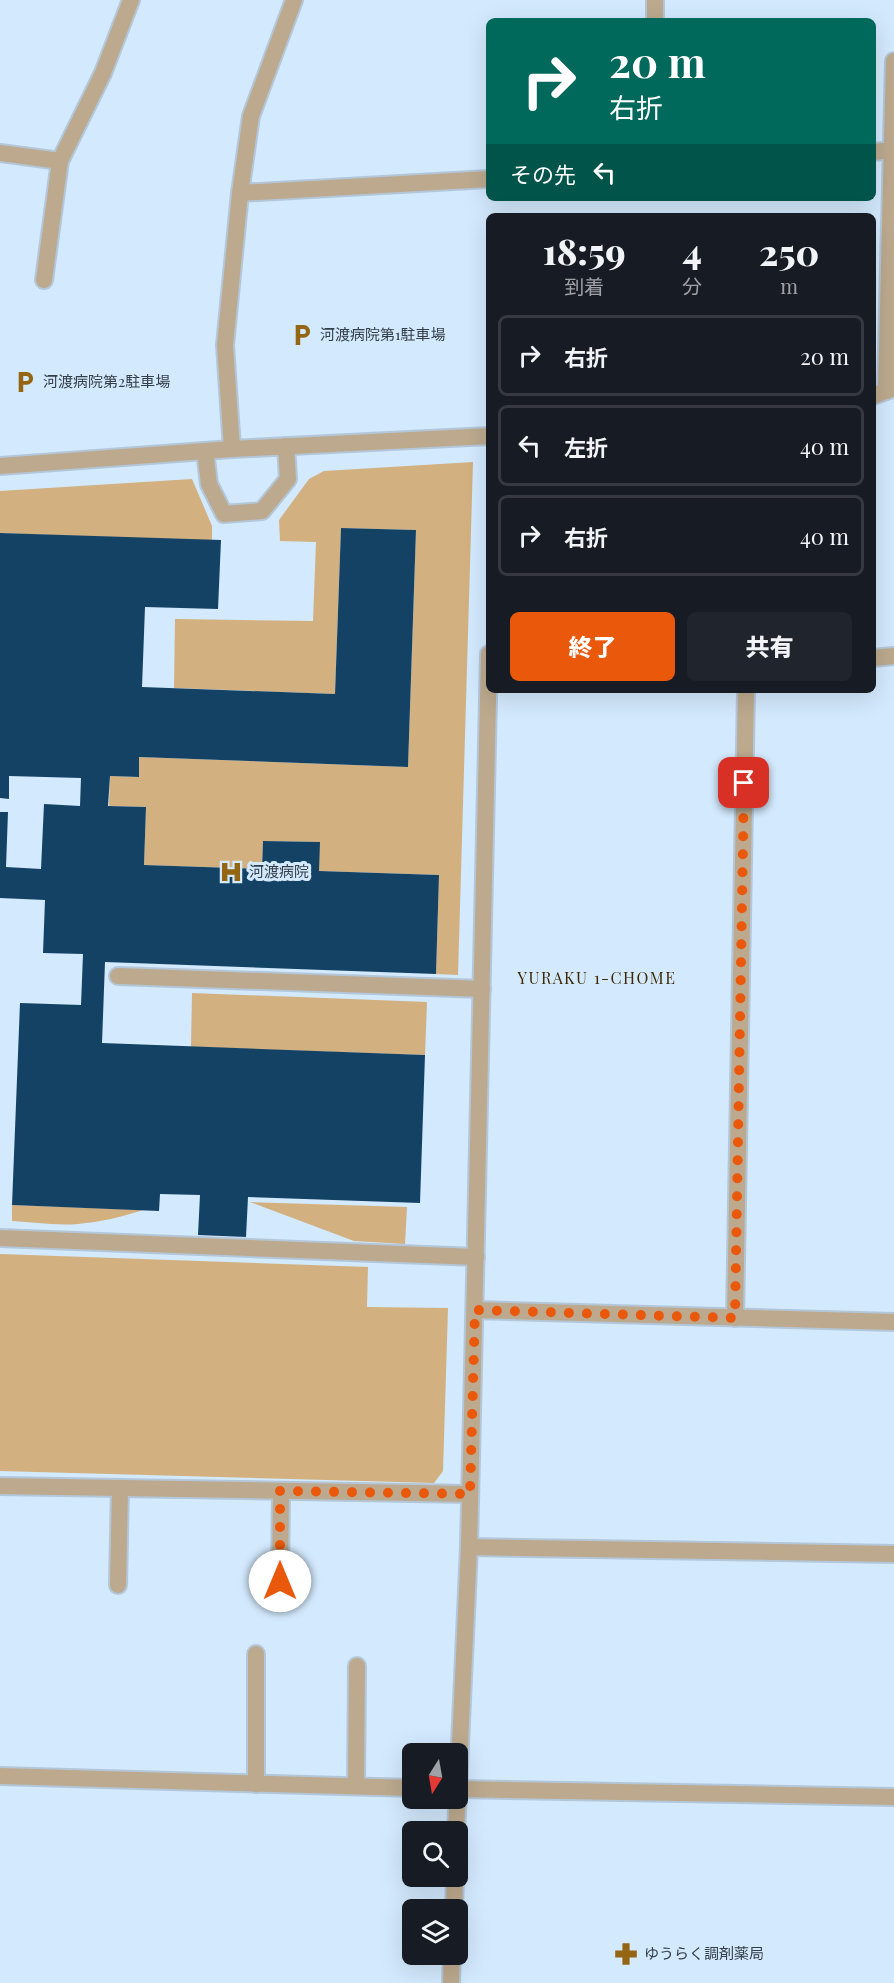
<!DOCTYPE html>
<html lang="ja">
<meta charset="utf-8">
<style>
body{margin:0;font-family:"Playfair Display","Noto Sans JP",serif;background:#20242c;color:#f1f3f6;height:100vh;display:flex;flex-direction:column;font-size:22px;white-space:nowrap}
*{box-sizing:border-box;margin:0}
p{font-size:20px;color:#9ea1a6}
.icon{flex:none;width:33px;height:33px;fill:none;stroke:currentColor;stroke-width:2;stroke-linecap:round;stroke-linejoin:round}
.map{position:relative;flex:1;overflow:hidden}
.sheet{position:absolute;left:486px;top:213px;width:390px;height:480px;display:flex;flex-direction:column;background:#171b24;border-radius:9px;box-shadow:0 6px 24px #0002}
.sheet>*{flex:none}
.hud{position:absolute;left:486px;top:18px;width:390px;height:183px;border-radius:9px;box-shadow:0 6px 24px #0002;background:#00695c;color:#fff;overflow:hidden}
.needle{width:39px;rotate:191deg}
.buttons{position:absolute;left:402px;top:1743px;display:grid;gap:12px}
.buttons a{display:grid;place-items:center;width:66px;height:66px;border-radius:9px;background:#171b24;box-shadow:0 6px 24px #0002;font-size:30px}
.pin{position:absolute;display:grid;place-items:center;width:51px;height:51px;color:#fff;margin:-26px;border-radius:12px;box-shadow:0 3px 9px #0006}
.me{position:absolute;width:66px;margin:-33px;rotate:0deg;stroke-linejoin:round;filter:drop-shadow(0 0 4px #0008)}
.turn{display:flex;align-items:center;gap:21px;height:126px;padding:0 24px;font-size:27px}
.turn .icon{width:78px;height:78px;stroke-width:2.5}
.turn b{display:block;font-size:42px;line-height:51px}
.then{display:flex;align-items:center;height:57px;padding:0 24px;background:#0003;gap:12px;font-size:22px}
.eta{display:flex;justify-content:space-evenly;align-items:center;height:102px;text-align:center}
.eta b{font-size:36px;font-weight:800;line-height:42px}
.cta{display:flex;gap:12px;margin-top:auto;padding:12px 24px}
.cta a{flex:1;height:69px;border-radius:9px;background:#ea580c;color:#fff;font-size:24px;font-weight:800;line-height:69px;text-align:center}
.cta a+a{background:#20242c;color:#f1f3f6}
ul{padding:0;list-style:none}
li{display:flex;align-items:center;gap:18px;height:81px;margin:0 12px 9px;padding:0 12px;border:3px solid #363941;border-radius:9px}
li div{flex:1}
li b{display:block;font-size:22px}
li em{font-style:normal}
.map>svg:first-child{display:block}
.green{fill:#d2b07f}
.building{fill:#144265}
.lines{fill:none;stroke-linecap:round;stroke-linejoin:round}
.service-casing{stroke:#b3c7d9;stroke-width:20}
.minor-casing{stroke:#b3c7d9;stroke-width:20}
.tertiary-casing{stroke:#b3c7d9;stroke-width:20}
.service{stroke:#bca98e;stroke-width:16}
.minor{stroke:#bca98e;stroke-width:16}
.tertiary{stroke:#bca98e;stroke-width:16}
.route{stroke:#ea580c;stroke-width:10;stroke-dasharray:0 18}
.labels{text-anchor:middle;stroke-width:6;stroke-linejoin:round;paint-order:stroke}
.poi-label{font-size:15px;fill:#333e48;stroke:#d3e9fd;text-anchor:start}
.neighbourhood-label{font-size:16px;letter-spacing:1.5px;fill:#3c2701;stroke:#d3e9fd}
</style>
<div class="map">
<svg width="894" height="1983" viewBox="0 0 894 1983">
<rect width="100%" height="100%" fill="#d3e9fd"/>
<g class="green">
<path d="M473 462 458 975 436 974 439 875 319 871V842L263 841 262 869 144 865 146 807 109 806 110 776 138 777 139 757 408 767 416 530 341 528 335 694 174 688 175 619 313 621 316 542 280 541 279 520 309 479 324 471Z"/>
<path d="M192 479 212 526V541L0 533V491Z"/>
<path d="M192 993 427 1002 425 1055 191 1047Z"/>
<path d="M250 1202 407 1207 405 1244 354 1241Z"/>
<path d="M12 1205 143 1210C122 1217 100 1222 78 1224 56 1226 33 1222 12 1221Z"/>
<path d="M0 1254 368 1267 367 1307 448 1308 443 1471 434 1483 0 1471Z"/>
</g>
<path class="building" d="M341 528 416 530 408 767 139 757V777L110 776 108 806 146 807 144 865 262 869 263 841 320 842 319 871 439 875 436 974 105 962 102 1043 425 1055 420 1203 248 1197 246 1237 198 1235 200 1195 160 1194 159 1211 12 1205 20 1003 81 1005 83 954 43 953 45 900 0 898V812H8L6 867 41 869 44 804 80 806 81 778 9 776V799L0 798V533L221 540 218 609 145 607 142 687 335 694Z"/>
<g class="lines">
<g class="service-casing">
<g id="service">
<path d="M205 451 209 484 224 514 262 511 288 479 286 446"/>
<path d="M118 976 482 989"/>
<path d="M0 1238 476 1257"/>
</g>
</g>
<g class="minor-casing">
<g id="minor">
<path d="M655 21V0"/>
<path d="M873 152 894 150"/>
<path d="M0 153 60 161 103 73 131 0"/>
<path d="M240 193 489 179"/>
<path d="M44 280 60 161"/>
<path d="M886 391 894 61"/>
<path d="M232 449 225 345 240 193 251 116 294 0"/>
<path d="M873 658 894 656"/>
<path d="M475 1310 894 1322"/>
<path d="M735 1318 746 690"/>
<path d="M0 1486 470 1494"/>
<path d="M469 1547 894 1554"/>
<path d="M280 1581 281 1491"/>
<path d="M118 1585 120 1488"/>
<path d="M0 1776 412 1788"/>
<path d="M256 1784V1654"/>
<path d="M356 1786 357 1666"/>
<path d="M458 1789 894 1797"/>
<path d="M456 1832 469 1547 489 654"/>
<path d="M454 1910 455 1876"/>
<path d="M451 1983 452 1954"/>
</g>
</g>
<g class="tertiary-casing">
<g id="tertiary">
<path d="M873 396 894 388"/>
<path d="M0 466 232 449 489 436"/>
</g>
</g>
<use href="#service" class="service"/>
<use href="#minor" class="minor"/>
<use href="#tertiary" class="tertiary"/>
</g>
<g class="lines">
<path class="route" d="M280 1581V1491L470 1494 475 1310 735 1318 744 783"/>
</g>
<defs>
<g id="parking-bare" transform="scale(1.8)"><path d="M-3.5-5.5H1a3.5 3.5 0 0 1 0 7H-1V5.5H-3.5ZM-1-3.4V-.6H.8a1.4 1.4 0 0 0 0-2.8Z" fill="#946613" stroke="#d3e9fd" stroke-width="2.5" paint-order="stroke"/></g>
<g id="hospital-bare" transform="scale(1.8)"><path d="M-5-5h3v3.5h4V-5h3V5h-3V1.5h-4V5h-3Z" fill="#946613" stroke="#d3e9fd" stroke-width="2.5" paint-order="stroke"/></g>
<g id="pharmacy-bare" transform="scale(1.8)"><path d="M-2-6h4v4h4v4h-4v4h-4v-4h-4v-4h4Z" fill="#946613" stroke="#d3e9fd" stroke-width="2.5" paint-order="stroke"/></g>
</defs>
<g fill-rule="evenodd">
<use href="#parking-bare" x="302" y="335"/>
<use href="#parking-bare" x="25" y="382"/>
<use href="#hospital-bare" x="231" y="872"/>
<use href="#pharmacy-bare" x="626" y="1954"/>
</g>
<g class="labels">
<g class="poi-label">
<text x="320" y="340">河渡病院第1駐車場</text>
<text x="43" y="387">河渡病院第2駐車場</text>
<text x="249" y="877">河渡病院</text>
<text x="644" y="1959">ゆうらく調剤薬局</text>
</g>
<g class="neighbourhood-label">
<text x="597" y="984">YURAKU 1-CHOME</text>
</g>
</g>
</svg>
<div class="buttons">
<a><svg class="needle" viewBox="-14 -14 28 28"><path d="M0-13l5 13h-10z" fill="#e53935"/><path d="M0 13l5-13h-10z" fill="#9ea1a6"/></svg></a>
<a><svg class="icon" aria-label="search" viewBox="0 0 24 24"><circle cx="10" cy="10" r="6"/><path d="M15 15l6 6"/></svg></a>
<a><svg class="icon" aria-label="layers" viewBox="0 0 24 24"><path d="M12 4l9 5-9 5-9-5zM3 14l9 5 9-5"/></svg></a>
</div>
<div class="pin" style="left:744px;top:783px;background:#d93025"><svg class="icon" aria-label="arrive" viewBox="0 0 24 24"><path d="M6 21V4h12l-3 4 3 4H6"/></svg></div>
<svg class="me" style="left:280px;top:1581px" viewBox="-20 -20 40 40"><circle r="19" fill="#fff"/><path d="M0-13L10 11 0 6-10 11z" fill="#ea580c"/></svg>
<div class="hud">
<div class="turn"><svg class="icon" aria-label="right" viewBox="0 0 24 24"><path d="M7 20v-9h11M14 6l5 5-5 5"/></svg><div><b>20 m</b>右折</div></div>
<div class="then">その先<svg class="icon" aria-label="left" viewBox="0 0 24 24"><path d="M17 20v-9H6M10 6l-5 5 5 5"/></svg></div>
</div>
<section class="sheet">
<div class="eta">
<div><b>18:59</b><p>到着</p></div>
<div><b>4</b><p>分</p></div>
<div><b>250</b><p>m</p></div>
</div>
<ul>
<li><svg class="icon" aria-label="right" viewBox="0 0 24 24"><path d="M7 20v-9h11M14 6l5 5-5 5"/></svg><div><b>右折</b></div><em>20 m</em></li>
<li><svg class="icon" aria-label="left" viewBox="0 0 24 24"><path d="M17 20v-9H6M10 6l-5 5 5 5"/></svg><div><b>左折</b></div><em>40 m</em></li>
<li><svg class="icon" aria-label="right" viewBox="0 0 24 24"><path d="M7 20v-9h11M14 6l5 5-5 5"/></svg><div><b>右折</b></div><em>40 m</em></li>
</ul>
<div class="cta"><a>終了</a><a>共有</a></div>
</section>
</div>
